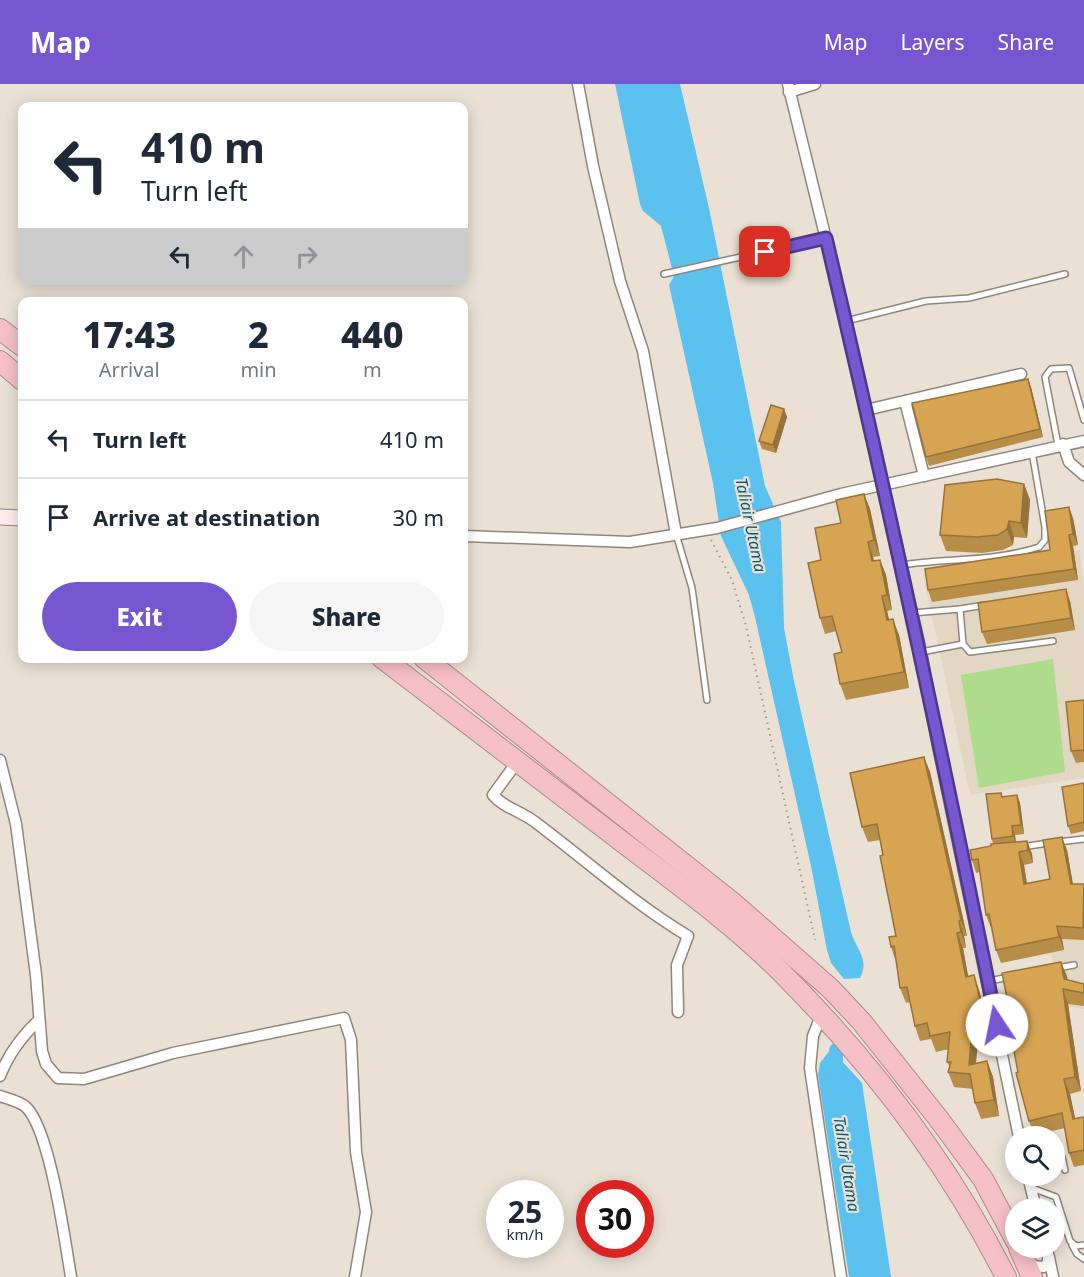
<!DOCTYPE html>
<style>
body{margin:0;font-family:"Noto Sans",sans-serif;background:#f6f6f7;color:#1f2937;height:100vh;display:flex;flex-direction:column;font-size:22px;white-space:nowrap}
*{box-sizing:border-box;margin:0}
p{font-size:20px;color:#747a83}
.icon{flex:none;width:33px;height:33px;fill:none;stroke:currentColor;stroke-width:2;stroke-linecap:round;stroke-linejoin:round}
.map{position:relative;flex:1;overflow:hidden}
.panel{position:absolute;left:18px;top:213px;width:450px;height:366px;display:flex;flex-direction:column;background:#fff;border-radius:12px;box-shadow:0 3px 15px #0003}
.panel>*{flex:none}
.hud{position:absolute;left:18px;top:18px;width:450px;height:183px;border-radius:12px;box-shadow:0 3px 15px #0003;background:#fff;color:#1f2937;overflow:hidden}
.fabs{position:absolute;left:1005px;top:1042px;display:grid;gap:12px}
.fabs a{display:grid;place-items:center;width:60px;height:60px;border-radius:50%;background:#fff;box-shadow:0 3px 15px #0003;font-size:30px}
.speed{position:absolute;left:486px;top:1096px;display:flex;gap:12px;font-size:30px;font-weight:700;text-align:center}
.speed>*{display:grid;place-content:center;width:78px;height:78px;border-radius:50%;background:#fff;box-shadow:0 3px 15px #0003;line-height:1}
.speed small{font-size:15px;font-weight:400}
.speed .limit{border:9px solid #d22;background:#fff;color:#111}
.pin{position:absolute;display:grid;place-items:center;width:51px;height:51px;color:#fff;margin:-26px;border-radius:12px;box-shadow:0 3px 9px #0006}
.me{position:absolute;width:66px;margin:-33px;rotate:349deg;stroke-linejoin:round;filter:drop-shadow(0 0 4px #0008)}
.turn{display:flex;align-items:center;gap:21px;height:126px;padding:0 24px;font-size:27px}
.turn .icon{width:78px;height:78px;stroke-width:2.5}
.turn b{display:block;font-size:42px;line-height:51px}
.lanes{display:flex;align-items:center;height:57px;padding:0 24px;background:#0003;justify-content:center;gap:30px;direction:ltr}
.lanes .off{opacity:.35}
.eta{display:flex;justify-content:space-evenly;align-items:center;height:102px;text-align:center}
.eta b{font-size:36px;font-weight:800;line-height:42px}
.action{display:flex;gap:12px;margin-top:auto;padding:12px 24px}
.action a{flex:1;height:69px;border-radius:36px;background:#7657d1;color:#fff;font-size:24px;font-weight:800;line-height:69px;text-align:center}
.action a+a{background:#f6f6f7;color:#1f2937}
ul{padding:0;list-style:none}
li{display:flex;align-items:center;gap:18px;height:78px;padding:0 24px;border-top:2px solid #e0e1e3}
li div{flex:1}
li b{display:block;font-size:22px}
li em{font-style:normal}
header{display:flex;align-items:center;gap:36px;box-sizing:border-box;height:84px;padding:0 30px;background:#7657d1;color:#fff}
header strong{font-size:28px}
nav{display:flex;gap:33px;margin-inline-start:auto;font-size:21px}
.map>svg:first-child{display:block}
.education{fill:#e2d7c3;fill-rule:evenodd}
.green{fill:#afdb8d}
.water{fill:#5bc1ef}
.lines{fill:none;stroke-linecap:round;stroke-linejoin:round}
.canal{stroke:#5bc1ef;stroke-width:14}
.lane-casing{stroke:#8f867b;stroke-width:8}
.street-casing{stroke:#8f867b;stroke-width:13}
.secondary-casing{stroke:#8f867b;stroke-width:17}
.highway-casing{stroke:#ad898c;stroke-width:22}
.path{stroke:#9e978e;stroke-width:2;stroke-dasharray:1.5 4.5;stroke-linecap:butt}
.lane{stroke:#fff;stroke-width:5}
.street{stroke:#fff;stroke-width:10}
.secondary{stroke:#fcecee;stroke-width:15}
.highway{stroke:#f5c0c6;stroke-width:20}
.wall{fill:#b88d47}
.shaded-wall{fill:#96733a}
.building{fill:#d6a453;stroke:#96733a;stroke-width:1.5}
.route-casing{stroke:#4d3988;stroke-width:15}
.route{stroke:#7657d1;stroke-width:10}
.labels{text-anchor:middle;stroke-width:4.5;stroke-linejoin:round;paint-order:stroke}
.water-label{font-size:16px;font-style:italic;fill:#005877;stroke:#eae1d4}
</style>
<header>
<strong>Map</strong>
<nav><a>Map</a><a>Layers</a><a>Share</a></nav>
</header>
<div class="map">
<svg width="1084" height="1193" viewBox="0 0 1084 1193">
<rect width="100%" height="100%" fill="#eae1d4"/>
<g class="education">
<path d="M1080 466 1084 506V628L1076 679 1084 678V694L970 711 923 490ZM1075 475 1078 496 933 518Z"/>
<path d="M1039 812 1084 856V913L1062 919 1084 922V925L1062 922Z"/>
</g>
<path class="green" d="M1053 575 1065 688 979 704 961 591Z"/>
<g class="water">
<path d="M615 0H680L709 124 765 402 781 438 784 544 794 597 851 848C856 865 870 875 860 894L844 895 831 879 827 866 811 782 755 533 749 511 721 452 713 399 669 201 674 192 661 142 643 127 640 120Z"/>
<path d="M831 965 862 999 891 1193H849L818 991 820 979Z"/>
</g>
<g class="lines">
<path class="canal" d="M836 966V989"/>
<g class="lane-casing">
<g id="lane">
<path d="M664 190 826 154"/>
<path d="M846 237 926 217 969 214 1065 190"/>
<path d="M1058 361 1045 293 1051 285 1069 284 1084 336"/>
<path d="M676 450 692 504 707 616"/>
<path d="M901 481C947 474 994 478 1039 463L1045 456V443L1032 368"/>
<path d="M960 525 985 521"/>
<path d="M912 529 960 525 963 560 921 568"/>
<path d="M963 560 970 568 1053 557"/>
<path d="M1058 758 1084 755"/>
<path d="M1022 763 1048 759"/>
<path d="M1057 884 1074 881"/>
<path d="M988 897 1010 893"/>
<path d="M1054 1064 1062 1073 1065 1086"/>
<path d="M1032 1104 1056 1113 1070 1157 1076 1162 1084 1161"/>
<path d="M1072 1161 1077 1170 1084 1175"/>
</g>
</g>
<g class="street-casing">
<g id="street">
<path d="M578 0 593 82 620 197 643 267 676 450"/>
<path d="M788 0 846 237 921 568 938 662 1019 1053"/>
<path d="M789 8 815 0"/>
<path d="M905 317 924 392"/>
<path d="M866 326 1021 290"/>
<path d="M1063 360 1069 378 1084 391"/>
<path d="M464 452 630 458 717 444 841 410 1084 357"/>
<path d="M0 676 16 740 36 891 42 967 46 980 58 994 84 995 173 969 344 934 351 956 356 1068 366 1128 355 1193"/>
<path d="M517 678 493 711C504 724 521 727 535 738 586 776 633 819 688 852L677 881 678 928"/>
<path d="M821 932 813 952 810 984 841 1193"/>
<path d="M0 992C8 971 22 952 39 936"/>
<path d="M0 1012C8 1015 19 1017 26 1023 50 1046 65 1157 71 1193"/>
<path d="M1028 1092 1036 1125"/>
<path d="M1049 1173 1053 1193"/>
<path d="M1030 1177 1033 1182 1044 1183 1048 1179V1170"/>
</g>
</g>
<g class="secondary-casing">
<path id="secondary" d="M0 433 22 434"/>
</g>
<g class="highway-casing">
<g id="highway">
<path d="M0 245 22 262"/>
<path d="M0 277 22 296"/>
<path d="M382 574C460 634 538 694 616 753 672 796 731 838 781 888 871 978 948 1079 1006 1193"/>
<path d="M424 574 732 818 831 905 861 937 938 1034 983 1095 1016 1157"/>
<path d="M1019 1164 1032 1193"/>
</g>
</g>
<path class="path" d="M711 456 732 496 746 542 815 856"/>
<use href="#lane" class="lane"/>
<use href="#street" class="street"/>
<use href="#secondary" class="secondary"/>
<use href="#highway" class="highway"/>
</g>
<g class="wall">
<path d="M1031 303 1043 353 929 382 926 373Z"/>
<path d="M784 325 787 333 776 369 762 365 759 357Z"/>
<path d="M1024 400 1030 416 1027 454 1014 453 1013 461 1003 466 982 469 946 467 940 451Z"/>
<path d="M864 410 870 425 880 472 873 473 874 477 880 476 886 491 892 526 887 527 889 536 899 551 909 604 846 616 840 600 842 568 836 547 825 550 820 534 821 476 841 439Z"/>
<path d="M1073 434 1078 461 1073 462 1078 496 932 518 928 506 1050 466Z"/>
<path d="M1070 517 1075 546 987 560 982 548Z"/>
<path d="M1084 616V678L1076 679 1071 667Z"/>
<path d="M924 673 930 688 967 852H964L966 864H963L968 892 974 891 979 906 988 942 983 944 986 957 978 958 976 979 987 977 993 993 999 1032 981 1035 975 1019 973 1005 954 1003 948 988 950 983 947 978 949 965 936 968 931 955 920 957 915 942 910 918 906 919 900 904 896 878 891 863 896 852 880 756 868 758 862 743Z"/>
<path d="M1084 699V747L1071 750 1068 742Z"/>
<path d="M1017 711 1020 719 1024 750 1015 751 1016 758 1027 757 1032 770 1033 779 1024 781 1027 800 1050 795 1067 766 1073 800H1084V856L1062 855 1064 866 1001 879 996 866 992 844H991L986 831 980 788 976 789 972 776 991 762 993 760 992 755 1003 713Z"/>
<path d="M1067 892V896L1084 900V922L1068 920 1081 1007 1070 1010 1075 1034 1084 1033V1081L1074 1083 1069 1069 1065 1044 1034 1051 1029 1037 1018 988 1009 924Z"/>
</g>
<g class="shaded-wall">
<path d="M1028 295 1031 303 1043 353 1040 345Z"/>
<path d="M784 325 787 333 776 369 773 361Z"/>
<path d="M1024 400 1030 416 1027 454 1021 439Z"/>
<path d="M864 410 870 425 880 472 874 456Z"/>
<path d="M1069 423 1073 434 1078 461 1073 450Z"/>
<path d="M1009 437 1014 453 1013 461 1007 445Z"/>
<path d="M1069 451 1073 462 1078 496 1074 485Z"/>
<path d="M868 458 873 473 878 493 872 477Z"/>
<path d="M880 476 886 491 892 526 887 511Z"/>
<path d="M1066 505 1070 517 1075 546 1071 534Z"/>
<path d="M882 512 887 527 893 552 887 536Z"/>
<path d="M893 535 899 551 909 604 904 588Z"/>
<path d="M924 673 930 688 967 852 961 836Z"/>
<path d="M1017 711 1020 719 1024 750 1021 741Z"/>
<path d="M1012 742 1015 751 1016 760 1013 752Z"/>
<path d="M1062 753 1067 766 1075 813 1071 800Z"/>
<path d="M1027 757 1032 770 1033 779 1028 766Z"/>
<path d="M1019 768 1024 781 1029 813 1024 800Z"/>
<path d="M959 837 964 852 966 864 961 848Z"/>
<path d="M1057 842 1062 855 1064 866 1059 853Z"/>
<path d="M957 849 963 864 971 908 966 893Z"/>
<path d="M1061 878 1067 892 1069 906 1064 895Z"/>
<path d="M974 891 979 906 988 942 983 927Z"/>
<path d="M1063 905 1068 920 1081 1007 1075 993Z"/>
<path d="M977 928 983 944 986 957 980 941Z"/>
<path d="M972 943 978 958 974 996 969 981Z"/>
<path d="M987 977 993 993 999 1032 994 1016Z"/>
<path d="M1064 995 1070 1010 1078 1049 1073 1035Z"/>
</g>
<g class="building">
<path d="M1028 295 1040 345 926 373 912 319Z"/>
<path d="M771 321 784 325 773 361 759 357Z"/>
<path d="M997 395 1024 400 1021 439 1009 437 1007 445 998 451 977 453 940 451 945 401Z"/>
<path d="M864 410 874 456 868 458 872 477 880 476 887 511 882 512 887 536 893 535 904 588 840 600 834 570 842 568 832 532 820 534 808 479 821 476 815 444 841 439 836 416Z"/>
<path d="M1069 423 1073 450 1069 451 1074 485 928 506 925 485 1050 466 1045 427Z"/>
<path d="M1066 505 1071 534 982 548 978 519Z"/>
<path d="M1084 616V666L1071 667 1066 618Z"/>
<path d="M924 673 961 836 959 837 961 848 957 849 966 893 974 891 983 927 977 928 980 941 972 943 969 981 987 977 994 1016 975 1019 970 990 948 988 951 978H947L950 948 930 952 927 939 915 942 907 903 900 904 894 862 891 863 889 853 896 852 880 772 883 771 877 740 862 743 850 689Z"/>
<path d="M1084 699V738L1068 742 1062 703Z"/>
<path d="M1001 709 1002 713 1017 711 1021 741 1012 742 1013 752 992 755 986 710Z"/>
<path d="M1062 753 1071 800H1084L1083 844 1057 842 1059 853 996 866 989 830 986 831 978 775 972 776 970 766 991 762V760L1027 757 1028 766 1019 768 1024 800 1050 795 1043 756Z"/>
<path d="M1061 878 1064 895 1084 900V909L1063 905 1075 993 1064 995 1073 1035 1084 1033V1066L1069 1069 1062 1029 1029 1037 1016 989 1018 988 1006 925 1009 924 1002 889Z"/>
</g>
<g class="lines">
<g class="route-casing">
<path id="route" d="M765 168 826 154C888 416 944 678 997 941"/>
</g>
<use href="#route" class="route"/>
</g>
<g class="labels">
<g class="water-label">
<text transform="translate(751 441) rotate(78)" y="6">Taliair Utama</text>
<text transform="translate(847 1080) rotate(81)" y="6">Taliair Utama</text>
</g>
</g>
</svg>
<div class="fabs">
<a><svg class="icon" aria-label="search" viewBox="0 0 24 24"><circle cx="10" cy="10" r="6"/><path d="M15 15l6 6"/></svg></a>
<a><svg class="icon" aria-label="layers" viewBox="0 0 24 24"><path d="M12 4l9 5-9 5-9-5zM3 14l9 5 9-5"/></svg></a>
</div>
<div class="speed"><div>25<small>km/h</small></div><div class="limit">30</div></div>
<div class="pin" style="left:765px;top:168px;background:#d93025"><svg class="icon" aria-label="arrive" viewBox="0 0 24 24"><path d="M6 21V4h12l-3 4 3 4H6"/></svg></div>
<svg class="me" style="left:997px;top:941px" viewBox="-20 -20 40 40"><circle r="19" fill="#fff"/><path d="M0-13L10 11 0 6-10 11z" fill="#7657d1"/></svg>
<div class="hud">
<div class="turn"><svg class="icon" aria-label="left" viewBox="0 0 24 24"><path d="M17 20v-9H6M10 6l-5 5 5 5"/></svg><div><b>410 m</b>Turn left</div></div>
<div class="lanes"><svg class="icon" aria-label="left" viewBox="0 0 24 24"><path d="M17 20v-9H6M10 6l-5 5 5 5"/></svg><svg class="icon off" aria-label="ahead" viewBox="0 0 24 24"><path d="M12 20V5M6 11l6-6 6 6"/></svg><svg class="icon off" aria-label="right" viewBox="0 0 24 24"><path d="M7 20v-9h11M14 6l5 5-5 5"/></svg></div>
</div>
<section class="panel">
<div class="eta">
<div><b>17:43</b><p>Arrival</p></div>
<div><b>2</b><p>min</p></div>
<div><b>440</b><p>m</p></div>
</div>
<ul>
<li><svg class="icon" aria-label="left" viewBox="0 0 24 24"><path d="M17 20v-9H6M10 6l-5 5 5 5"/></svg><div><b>Turn left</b></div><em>410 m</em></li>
<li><svg class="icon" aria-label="arrive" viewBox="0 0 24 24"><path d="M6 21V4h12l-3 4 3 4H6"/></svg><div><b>Arrive at destination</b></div><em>30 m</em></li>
</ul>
<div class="action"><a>Exit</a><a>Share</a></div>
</section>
</div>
